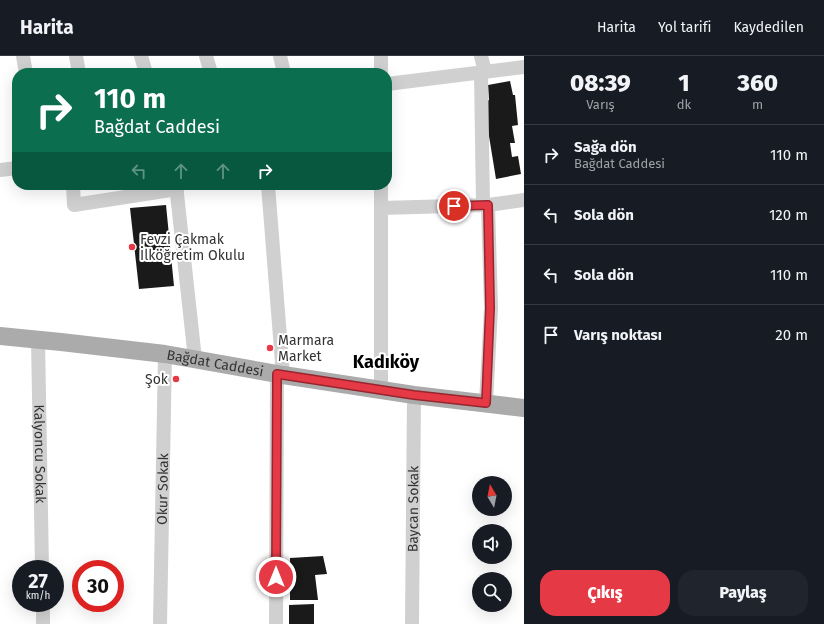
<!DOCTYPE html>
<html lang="tr">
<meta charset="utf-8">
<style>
body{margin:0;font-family:"Fira Sans",sans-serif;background:#20242c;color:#f1f3f6;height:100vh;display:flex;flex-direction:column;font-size:15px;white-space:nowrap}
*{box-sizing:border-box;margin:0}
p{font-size:13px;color:#9ea1a6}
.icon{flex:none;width:22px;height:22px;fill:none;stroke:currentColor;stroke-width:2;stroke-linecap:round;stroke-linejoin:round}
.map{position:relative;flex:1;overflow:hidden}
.side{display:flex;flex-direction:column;background:#171b24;width:300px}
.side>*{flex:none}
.guide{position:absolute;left:12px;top:12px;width:380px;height:122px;border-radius:16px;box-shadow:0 4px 16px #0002;background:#0b6e4f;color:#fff;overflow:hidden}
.needle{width:26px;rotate:350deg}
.tools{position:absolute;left:472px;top:420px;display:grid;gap:8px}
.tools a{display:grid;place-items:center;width:40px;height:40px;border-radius:50%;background:#171b24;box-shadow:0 4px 16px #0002;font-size:20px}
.speed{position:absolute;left:12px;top:504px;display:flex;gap:8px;font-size:20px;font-weight:700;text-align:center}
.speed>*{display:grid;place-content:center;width:52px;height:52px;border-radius:50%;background:#171b24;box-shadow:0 4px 16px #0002;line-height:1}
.speed small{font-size:10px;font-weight:400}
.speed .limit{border:6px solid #d22;background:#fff;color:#111}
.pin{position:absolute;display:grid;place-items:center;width:34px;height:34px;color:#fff;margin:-17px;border:2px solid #fff;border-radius:50%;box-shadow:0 1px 4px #0007}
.me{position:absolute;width:44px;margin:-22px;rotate:0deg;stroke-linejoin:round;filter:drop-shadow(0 0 3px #0008)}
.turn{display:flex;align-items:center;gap:14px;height:84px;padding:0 16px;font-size:18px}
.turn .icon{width:52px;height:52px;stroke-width:2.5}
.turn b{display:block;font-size:28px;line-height:34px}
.lanes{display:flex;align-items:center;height:38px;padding:0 16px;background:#0003;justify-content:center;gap:20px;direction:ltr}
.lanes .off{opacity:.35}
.eta{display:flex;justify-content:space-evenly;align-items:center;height:68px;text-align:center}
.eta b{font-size:24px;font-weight:800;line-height:28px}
.action{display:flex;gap:8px;margin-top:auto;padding:8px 16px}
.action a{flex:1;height:46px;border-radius:16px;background:#e63946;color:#fff;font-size:16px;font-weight:800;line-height:46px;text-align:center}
.action a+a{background:#20242c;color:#f1f3f6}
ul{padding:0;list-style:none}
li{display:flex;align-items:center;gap:12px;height:60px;padding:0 16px;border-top:1px solid #363941}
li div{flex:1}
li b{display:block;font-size:15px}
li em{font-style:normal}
header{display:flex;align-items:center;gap:24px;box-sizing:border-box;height:56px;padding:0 20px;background:#171b24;border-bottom:1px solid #363941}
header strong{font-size:19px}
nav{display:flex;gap:22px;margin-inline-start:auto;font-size:14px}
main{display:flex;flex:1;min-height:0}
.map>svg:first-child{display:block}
.building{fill:#1a1a1a}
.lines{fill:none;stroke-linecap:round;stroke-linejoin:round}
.minor{stroke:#d0d0d0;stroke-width:14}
.major{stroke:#ababab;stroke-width:18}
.route-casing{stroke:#96252e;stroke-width:10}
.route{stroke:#e63946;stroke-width:7}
.poi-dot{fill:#e63946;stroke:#fff;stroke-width:1.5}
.labels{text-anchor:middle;stroke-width:4;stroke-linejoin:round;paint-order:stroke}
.poi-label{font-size:14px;fill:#333;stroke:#fff;text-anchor:start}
.street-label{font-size:14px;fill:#333;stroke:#fff}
.district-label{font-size:18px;font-weight:bold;fill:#000;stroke:#fff}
</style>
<header>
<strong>Harita</strong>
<nav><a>Harita</a><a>Yol tarifi</a><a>Kaydedilen</a></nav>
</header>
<main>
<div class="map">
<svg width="524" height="568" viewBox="0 0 524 568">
<rect width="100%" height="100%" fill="#fff"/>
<g class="building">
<path d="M510 25 513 39H515L518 69 512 70 515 87H510L512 101 518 100 521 118 496 123 488 74 487 45 489 44 488 29Z"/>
<path d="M166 149 174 230 139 233 130 152Z"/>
<path d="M323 500 327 518 315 519 318 544H290V502Z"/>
<path d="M314 548V568H289V549Z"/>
</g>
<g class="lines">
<g class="minor">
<path d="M23 0 26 17"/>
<path d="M76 0 79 17"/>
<path d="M141 0 146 17"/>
<path d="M206 0 211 17"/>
<path d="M280 0 284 17"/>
<path d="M381 0V17"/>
<path d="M481 0 485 16"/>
<path d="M481 17 483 149"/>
<path d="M387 28 524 11"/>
<path d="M0 114 17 112"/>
<path d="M73 129 74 149 177 133"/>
<path d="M176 129 195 303"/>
<path d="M268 129 283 319"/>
<path d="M381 129V334"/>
<path d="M381 152 488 149 524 144"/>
<path id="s1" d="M38 283 42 513"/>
<path d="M486 347 491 252 488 149"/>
<path d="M43 547V568"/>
<path id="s2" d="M160 568 165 298"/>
<path d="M276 568 277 318"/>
<path id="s3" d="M412 568 414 339"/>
</g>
<path class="major" id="s4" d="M0 280 61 286 165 298 283 319 414 339 524 352"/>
</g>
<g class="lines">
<g class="route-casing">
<path id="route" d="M276 521 277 318 414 339 486 347 490 252 488 149 454 150"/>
</g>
<use href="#route" class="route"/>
</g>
<g class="poi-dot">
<circle cx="132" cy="191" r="4"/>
<circle cx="270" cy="292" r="4"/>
<circle cx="176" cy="323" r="4"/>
</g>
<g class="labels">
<g class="poi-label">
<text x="140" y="188">Fevzi Çakmak<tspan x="140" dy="16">İlköğretim Okulu</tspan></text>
<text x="278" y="289">Marmara<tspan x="278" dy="16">Market</tspan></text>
<text x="168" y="328" text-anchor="end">Şok</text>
</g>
<g class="street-label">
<text dy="5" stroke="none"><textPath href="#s4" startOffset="217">Bağdat Caddesi</textPath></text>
<text dy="5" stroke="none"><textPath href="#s1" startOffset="115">Kalyoncu Sokak</textPath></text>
<text dy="5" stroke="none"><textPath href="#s2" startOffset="135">Okur Sokak</textPath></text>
<text dy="5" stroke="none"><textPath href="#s3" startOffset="115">Baycan Sokak</textPath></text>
</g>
<g class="district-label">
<text x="386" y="312">Kadıköy</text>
</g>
</g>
</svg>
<div class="tools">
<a><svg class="needle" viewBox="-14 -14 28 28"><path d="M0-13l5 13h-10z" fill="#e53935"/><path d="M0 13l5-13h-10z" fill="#9ea1a6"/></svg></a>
<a><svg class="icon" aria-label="sound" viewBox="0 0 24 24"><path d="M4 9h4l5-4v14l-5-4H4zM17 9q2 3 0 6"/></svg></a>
<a><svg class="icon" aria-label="search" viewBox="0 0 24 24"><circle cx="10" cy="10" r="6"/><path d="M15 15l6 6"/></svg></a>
</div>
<div class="speed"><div>27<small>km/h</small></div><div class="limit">30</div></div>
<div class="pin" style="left:454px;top:150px;background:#d93025"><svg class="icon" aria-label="arrive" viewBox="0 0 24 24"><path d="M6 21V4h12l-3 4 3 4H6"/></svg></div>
<svg class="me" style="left:276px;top:521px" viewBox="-20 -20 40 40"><circle r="17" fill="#e63946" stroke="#fff" stroke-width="3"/><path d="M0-11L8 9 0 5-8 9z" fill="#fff"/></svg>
<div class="guide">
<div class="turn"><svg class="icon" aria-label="right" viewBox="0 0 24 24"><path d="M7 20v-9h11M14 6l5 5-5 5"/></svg><div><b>110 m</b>Bağdat Caddesi</div></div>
<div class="lanes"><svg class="icon off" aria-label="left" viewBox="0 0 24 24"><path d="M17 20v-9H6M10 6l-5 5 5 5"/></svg><svg class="icon off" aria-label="ahead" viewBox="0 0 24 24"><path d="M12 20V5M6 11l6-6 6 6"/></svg><svg class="icon off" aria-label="ahead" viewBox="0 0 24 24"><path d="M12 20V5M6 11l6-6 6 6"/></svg><svg class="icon" aria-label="right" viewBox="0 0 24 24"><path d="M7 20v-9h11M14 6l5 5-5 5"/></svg></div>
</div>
</div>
<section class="side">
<div class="eta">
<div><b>08:39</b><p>Varış</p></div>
<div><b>1</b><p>dk</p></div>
<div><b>360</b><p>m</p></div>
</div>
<ul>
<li><svg class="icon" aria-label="right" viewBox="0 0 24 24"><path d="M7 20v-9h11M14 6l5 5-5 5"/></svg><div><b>Sağa dön</b><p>Bağdat Caddesi</p></div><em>110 m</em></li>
<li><svg class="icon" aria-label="left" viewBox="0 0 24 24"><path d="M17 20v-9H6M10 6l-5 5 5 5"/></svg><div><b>Sola dön</b></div><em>120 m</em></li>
<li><svg class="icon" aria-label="left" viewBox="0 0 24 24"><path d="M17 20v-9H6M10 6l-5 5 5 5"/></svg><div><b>Sola dön</b></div><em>110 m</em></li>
<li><svg class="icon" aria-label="arrive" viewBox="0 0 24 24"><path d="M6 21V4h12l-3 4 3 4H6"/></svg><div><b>Varış noktası</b></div><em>20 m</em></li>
</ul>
<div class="action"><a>Çıkış</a><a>Paylaş</a></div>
</section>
</main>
